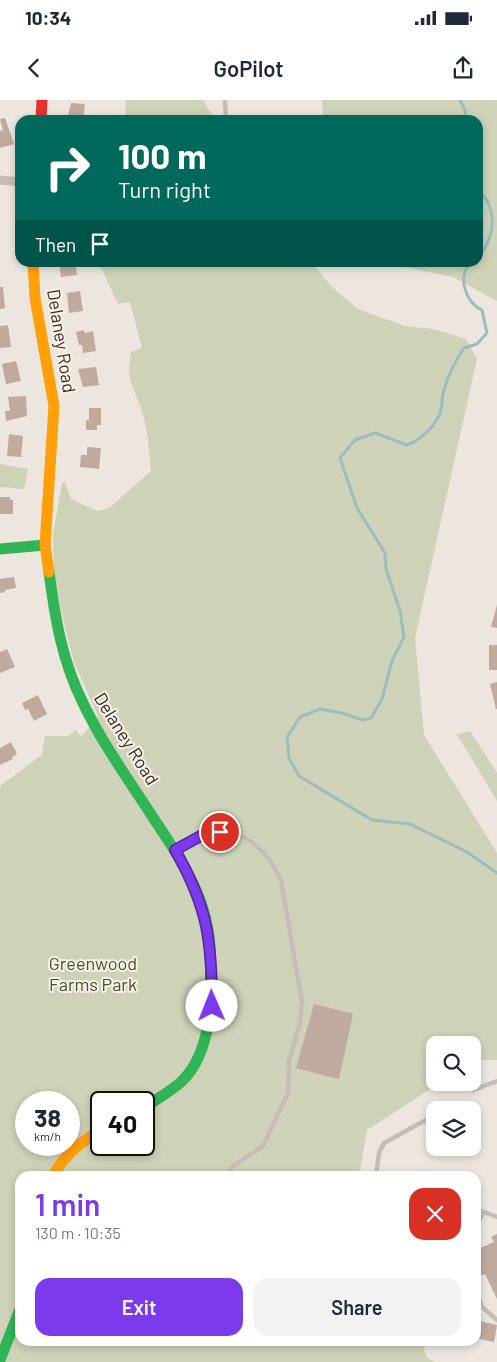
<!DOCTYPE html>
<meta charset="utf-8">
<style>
body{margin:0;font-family:Barlow,sans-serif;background:#f2f2f3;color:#1f2937;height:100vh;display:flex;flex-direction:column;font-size:19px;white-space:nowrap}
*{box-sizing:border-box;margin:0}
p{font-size:16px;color:#747a83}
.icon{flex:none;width:28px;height:28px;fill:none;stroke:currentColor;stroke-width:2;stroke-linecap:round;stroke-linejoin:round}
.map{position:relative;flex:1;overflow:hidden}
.side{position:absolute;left:15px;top:1071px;width:466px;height:175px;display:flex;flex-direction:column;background:#fff;border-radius:15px;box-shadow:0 2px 8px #0003}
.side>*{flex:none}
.top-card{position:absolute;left:15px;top:15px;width:468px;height:152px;border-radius:15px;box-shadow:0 2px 8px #0003;background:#00695c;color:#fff;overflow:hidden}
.controls{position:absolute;left:426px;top:936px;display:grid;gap:10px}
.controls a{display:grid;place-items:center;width:55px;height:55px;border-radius:10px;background:#fff;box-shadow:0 2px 8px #0003;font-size:25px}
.speed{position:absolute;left:15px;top:991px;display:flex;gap:10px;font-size:25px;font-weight:700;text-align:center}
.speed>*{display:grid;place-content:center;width:65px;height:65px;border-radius:50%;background:#fff;box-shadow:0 2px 8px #0003;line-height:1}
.speed small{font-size:12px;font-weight:400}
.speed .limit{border:2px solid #111;border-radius:8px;background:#fff;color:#111}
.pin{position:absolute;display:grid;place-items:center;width:42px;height:42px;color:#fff;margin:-21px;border:2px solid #fff;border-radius:50%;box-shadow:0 1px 5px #0007}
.me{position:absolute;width:55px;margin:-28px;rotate:359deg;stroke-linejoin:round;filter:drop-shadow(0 0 4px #0008)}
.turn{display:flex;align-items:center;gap:18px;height:105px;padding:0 20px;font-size:22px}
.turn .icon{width:65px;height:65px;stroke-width:2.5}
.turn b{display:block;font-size:35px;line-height:42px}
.then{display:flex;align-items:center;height:48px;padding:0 20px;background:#0003;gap:10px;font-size:19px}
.round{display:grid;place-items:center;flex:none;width:52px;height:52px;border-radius:15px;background:#f2f2f3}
.summary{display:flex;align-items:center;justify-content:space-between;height:85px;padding:0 20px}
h1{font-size:30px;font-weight:600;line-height:38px;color:#7c3aed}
.button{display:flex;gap:10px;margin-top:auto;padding:10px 20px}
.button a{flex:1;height:58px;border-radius:15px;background:#7c3aed;color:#fff;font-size:20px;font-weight:600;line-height:58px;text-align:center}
.button a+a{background:#f2f2f3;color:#1f2937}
.status{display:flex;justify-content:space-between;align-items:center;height:35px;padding:0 25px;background:#fff;direction:ltr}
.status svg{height:14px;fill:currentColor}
header{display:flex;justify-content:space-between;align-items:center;height:65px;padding:0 20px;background:#fff;font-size:22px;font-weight:600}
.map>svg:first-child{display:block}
.green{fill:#cdd2b8;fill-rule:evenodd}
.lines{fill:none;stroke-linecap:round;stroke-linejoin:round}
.stream{stroke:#9bbdbd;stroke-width:3}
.building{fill:#c0aaa0}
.lane{stroke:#c5beb8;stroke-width:4.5}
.street{stroke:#c5beb8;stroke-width:9}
.fast{stroke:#30b455;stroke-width:11}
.slow{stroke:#ff9f0a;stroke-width:11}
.jam{stroke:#e5322d;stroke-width:11}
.route-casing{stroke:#51269a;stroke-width:12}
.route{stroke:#7c3aed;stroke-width:9}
.labels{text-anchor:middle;stroke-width:4;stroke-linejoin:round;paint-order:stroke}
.street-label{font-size:18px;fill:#362c27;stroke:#f9f1e6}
.park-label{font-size:18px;fill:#44542a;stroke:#f9f1e6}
</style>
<div class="status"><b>10:34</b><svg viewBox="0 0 49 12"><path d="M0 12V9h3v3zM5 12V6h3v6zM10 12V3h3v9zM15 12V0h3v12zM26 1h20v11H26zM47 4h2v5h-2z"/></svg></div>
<header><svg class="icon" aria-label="back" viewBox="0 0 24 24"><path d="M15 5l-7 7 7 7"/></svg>GoPilot<svg class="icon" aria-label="share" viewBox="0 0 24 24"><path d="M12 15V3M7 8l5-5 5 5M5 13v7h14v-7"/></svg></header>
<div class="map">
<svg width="497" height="1262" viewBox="0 0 497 1262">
<rect width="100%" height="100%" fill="#ece6df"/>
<g class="green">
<path d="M126 0H203L215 20H125Z"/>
<path d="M322 0H497V201L453 177 385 163 478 162V20H323Z"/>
<path d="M99 163H312L332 187 358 209 405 226 433 229 466 239 477 259 415 538 424 635 497 753V960H476L473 962 472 945H435V982L440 983 367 1030 359 1076H20V1241H426L424 1251 428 1258 435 1262H0V686L42 655 45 636H68L76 630 81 637 98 616 74 562 60 507 54 473 53 435 62 383 65 382 71 399 97 411 109 408 151 371C149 351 148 328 141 308 132 283 126 280 131 252L142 248 130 202 118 204ZM26 1002H69V1045H26ZM101 1002H144V1045H101Z"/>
<path d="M0 364 28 369 24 389 0 387Z"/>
<path d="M470 631 497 673V701L457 634Z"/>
</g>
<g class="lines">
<g class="stream">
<path d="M460 0 465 10 466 20"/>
<path d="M478 90C497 107 497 136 478 157"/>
<path d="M471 162C457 177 465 202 482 210L487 233 477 244 464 248C455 261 448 276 444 290 442 297 442 303 441 310 437 325 421 340 407 345L375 333 355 340 340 358 357 408 385 453 386 469 400 511 404 537 392 561 382 599 371 618 362 620 342 613 320 609 300 617 287 637 289 658 299 676 372 720 410 724 467 752 497 773"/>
</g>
</g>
<g class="building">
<path d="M71 3 85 4 83 20H67Z"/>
<path d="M5 18 14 44 0 48V31L3 30 0 19Z"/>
<path d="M59 162H75L77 175 61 177Z"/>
<path d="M0 187H3L5 208 0 209Z"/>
<path d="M80 191 83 211 69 213 67 193Z"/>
<path d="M8 225 11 247 0 248V226Z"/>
<path d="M84 230 85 233 93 231 96 251 83 253 82 245H79L76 232Z"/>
<path d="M16 261 21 281 6 284 2 264Z"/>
<path d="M96 267 99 285 83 287 78 269Z"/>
<path d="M26 296 27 316 6 321 5 311H10L8 297Z"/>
<path d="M89 308H101V325H97V330H86V320H89Z"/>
<path d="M9 334 23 336 21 357 7 356Z"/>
<path d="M87 347 101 348 99 369 80 367 81 355H87Z"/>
<path d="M0 397H10V400H13V414H0Z"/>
<path d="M14 477 16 488 5 490V492L0 493V479Z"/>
<path d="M497 505V528L491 527Z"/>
<rect x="489" y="545" width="8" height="25"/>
<path d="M7 549 15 567 0 573V552Z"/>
<path d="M497 582V609H496L490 584Z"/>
<path d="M38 595 47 614 34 621 28 609 25 610 22 603Z"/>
<path d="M11 642 17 654 12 657 13 659 0 665V648Z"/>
<path d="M314 904 353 914 339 979 296 968Z"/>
<path d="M497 1134V1199L485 1174 476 1178V1150L494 1142 491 1137Z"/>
<path d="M476 1220 497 1225 494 1242 476 1238Z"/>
</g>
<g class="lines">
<g class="lane">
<path d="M225 0 226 20"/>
<path d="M176 749C186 744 197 735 208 732 242 725 268 751 281 780L302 902 300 923 289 961 288 993 263 1046 233 1066 226 1076"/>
<path d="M473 990 497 981"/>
<path d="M376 1076 379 1053 384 1043 435 1015"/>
<path d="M476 1109 497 1117"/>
<path d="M476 1130 483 1112"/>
<path d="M476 1191 482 1207 497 1220"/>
</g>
<path class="street" d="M0 80 20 82"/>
<g class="fast">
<path d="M0 449 45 445"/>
<path d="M49 472C55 518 62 561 83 603 103 645 131 683 156 722 178 755 202 790 208 830 211 846 210 863 211 879 212 912 207 958 181 982 170 992 156 999 144 1008"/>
<path d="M0 1260 20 1209"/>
</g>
<g class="slow">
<path d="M33 162 35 198 54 306 45 445 49 472"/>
<path d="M53 1076C64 1055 81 1042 101 1030"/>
</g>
<path class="jam" d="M41 20 42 0"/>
</g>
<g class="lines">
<g class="route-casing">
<path id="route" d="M212 906C212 842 208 807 175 750L206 733 220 732"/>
</g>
<use href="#route" class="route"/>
</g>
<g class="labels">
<g class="street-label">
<text transform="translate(61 241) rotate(81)" y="6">Delaney Road</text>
<text transform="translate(126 639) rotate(58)" y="6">Delaney Road</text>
</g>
<g class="park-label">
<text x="93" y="870">Greenwood<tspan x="93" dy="21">Farms Park</tspan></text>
</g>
</g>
</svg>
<div class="controls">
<a><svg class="icon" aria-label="search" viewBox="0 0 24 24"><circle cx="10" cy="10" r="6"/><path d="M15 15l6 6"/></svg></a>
<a><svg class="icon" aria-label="layers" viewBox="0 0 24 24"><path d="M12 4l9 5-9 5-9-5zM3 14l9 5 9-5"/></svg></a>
</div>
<div class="speed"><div>38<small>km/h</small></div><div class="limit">40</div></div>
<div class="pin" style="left:220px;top:732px;background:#d93025"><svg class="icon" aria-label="arrive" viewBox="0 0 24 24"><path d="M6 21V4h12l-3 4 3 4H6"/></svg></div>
<svg class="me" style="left:212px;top:906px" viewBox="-20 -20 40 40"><circle r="19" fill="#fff"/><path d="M0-13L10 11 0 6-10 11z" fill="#7c3aed"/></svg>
<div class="top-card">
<div class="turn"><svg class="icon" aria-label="right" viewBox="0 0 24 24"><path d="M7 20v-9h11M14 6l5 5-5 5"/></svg><div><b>100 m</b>Turn right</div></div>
<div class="then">Then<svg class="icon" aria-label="arrive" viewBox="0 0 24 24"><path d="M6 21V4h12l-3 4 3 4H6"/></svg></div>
</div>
<section class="side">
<div class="summary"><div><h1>1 min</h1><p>130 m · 10:35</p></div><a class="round" style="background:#d93025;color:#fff"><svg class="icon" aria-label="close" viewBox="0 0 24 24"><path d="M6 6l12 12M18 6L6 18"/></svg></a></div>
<div class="button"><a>Exit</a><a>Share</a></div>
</section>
</div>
